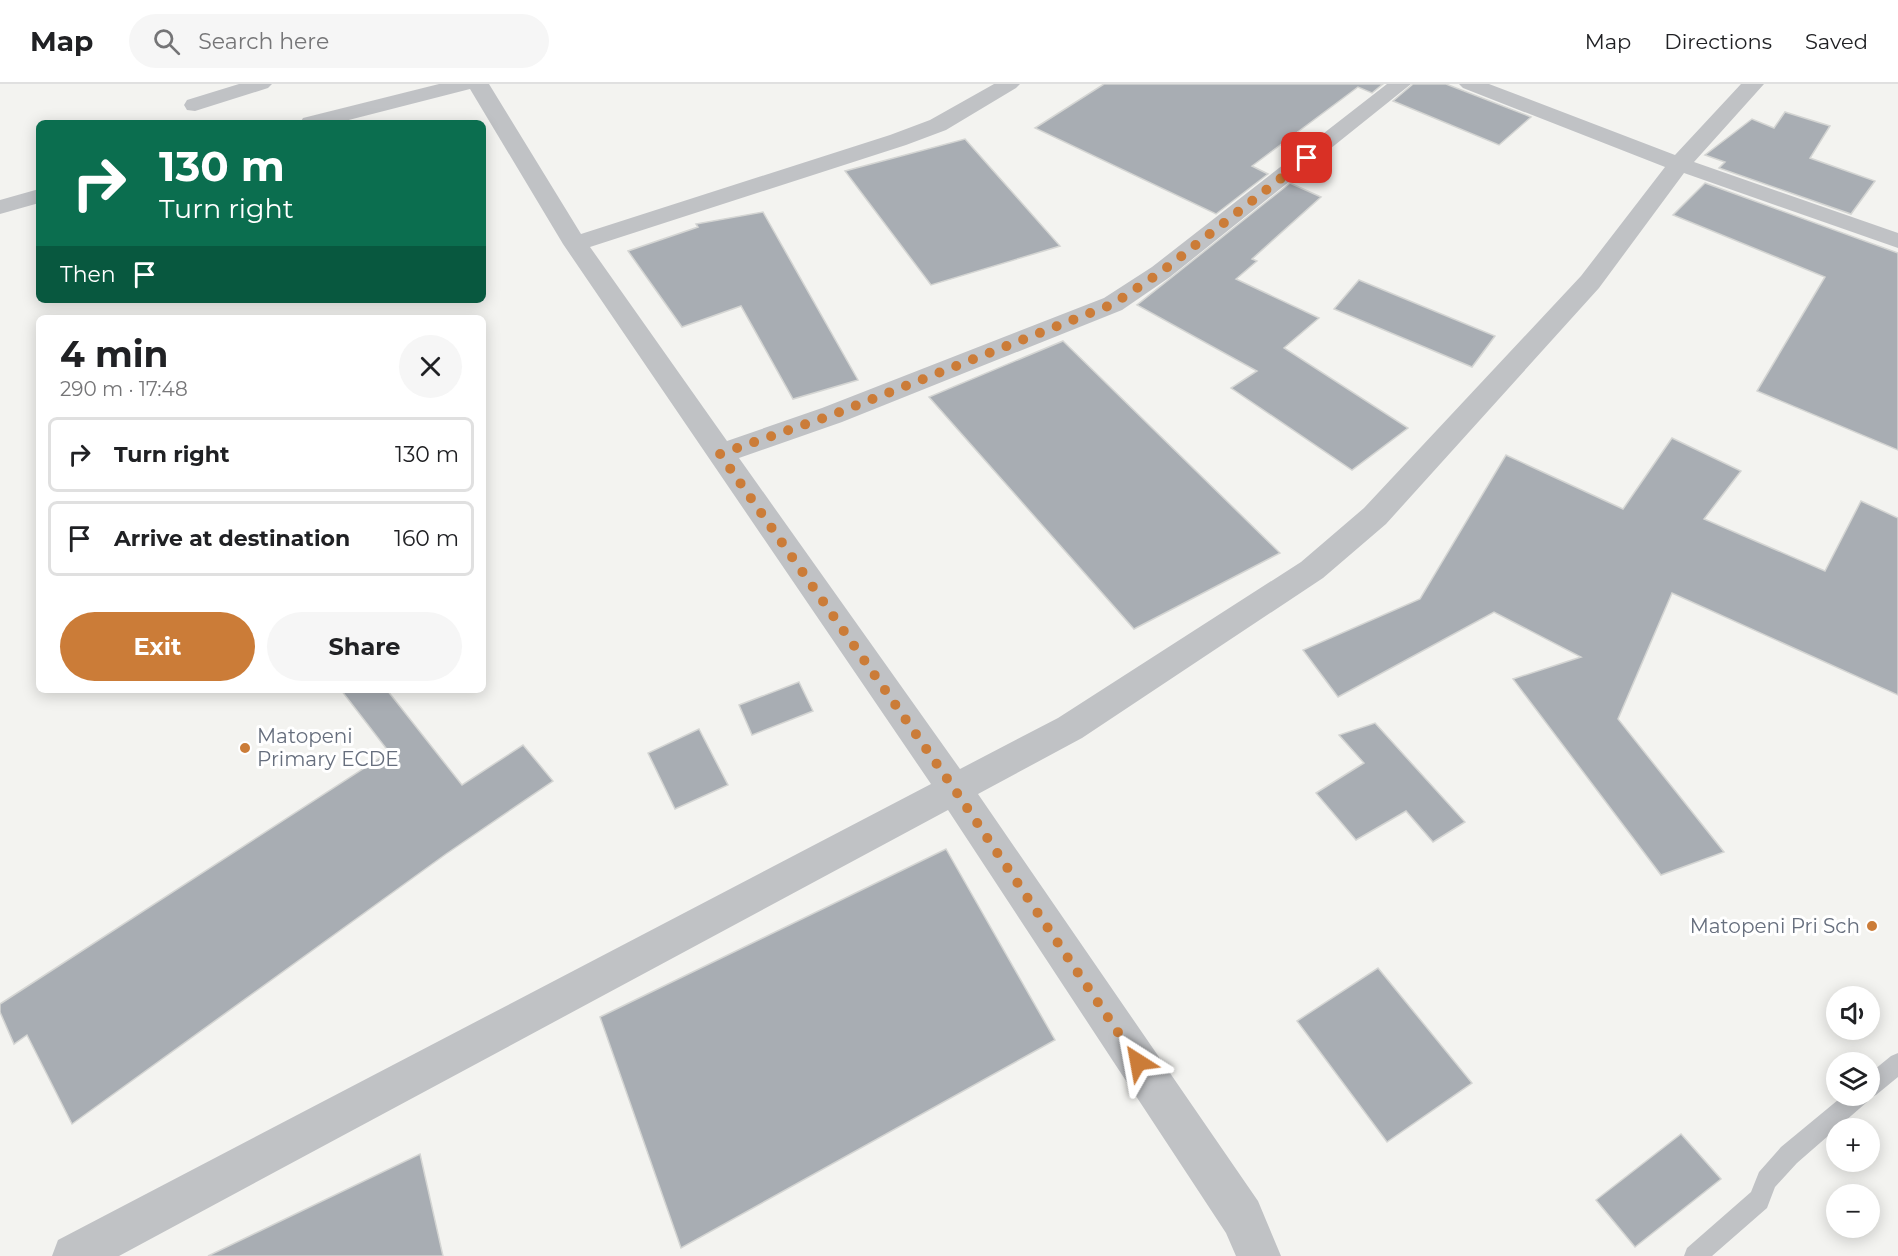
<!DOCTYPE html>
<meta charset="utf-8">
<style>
body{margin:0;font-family:Montserrat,sans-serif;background:#f6f6f6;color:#202124;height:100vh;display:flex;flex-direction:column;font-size:22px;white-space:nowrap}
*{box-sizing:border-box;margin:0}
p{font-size:20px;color:#757577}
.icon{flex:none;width:33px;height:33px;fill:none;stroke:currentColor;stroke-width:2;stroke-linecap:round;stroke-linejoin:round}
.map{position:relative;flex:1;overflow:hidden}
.drawer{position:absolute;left:36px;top:231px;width:450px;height:378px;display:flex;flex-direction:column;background:#fff;border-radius:9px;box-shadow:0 3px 15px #0003}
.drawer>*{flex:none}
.banner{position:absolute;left:36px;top:36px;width:450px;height:183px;border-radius:9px;box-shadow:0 3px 15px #0003;background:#0b6e4f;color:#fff;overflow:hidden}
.buttons{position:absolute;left:1826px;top:902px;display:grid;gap:12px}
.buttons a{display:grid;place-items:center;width:54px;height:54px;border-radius:50%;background:#fff;box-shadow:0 3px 15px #0003;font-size:30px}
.pin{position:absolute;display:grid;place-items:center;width:51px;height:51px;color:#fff;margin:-26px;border-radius:12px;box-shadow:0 3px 9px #0006}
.me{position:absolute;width:66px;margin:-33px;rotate:326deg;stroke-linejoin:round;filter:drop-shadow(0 0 4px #0008)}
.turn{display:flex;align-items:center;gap:21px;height:126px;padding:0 24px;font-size:27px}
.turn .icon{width:78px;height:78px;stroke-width:2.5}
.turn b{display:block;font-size:42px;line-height:51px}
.then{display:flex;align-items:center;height:57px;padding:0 24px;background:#0003;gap:12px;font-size:22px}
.round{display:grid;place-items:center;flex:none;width:63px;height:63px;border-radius:32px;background:#f6f6f6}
.headline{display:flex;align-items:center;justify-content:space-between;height:102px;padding:0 24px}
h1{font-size:36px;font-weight:700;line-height:45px}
.primary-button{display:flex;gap:12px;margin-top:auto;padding:12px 24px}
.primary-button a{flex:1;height:69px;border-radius:36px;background:#cb7c38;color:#fff;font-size:24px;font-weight:700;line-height:69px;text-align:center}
.primary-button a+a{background:#f6f6f6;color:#202124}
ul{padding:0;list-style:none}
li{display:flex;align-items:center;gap:18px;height:75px;margin:0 12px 9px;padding:0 12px;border:3px solid #e0e0e0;border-radius:9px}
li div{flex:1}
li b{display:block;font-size:22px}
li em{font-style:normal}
header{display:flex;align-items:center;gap:36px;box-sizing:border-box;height:84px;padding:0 30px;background:#fff;border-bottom:2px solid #e0e0e0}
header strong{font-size:28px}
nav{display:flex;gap:33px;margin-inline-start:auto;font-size:21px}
.search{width:420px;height:54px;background:#f6f6f6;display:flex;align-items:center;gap:15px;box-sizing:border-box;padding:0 21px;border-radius:33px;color:#757577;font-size:22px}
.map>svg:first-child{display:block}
.building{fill:#a8adb3;stroke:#d4d5d3;stroke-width:1.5}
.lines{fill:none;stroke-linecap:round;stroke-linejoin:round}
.lane{fill:#c0c2c5;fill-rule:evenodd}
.street{fill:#c0c2c5;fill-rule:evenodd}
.route{stroke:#cb7c38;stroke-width:10;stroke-dasharray:0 18}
.poi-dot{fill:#cb7c38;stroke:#fff;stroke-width:2}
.labels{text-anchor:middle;stroke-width:6;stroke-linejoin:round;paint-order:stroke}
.poi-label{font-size:20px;fill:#666e7d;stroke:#fff;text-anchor:start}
</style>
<header>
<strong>Map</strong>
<div class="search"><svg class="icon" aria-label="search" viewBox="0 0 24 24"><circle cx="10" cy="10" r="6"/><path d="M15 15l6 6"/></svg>Search here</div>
<nav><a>Map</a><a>Directions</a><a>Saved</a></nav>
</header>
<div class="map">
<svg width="1898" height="1172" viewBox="0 0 1898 1172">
<rect width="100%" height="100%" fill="#f3f3f0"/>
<g class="building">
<path d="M1104 0H1383L1372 9 1358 3 1252 82 1268 90 1216 130 1035 44Z"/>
<path d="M1413 0H1446L1531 33 1499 61 1393 17Z"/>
<path d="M1785 28 1830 42 1810 74 1875 97 1851 130 1719 84 1725 78 1705 71 1752 35 1774 44Z"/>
<path d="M965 55 1060 162 931 201 845 87Z"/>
<path d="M1290 99 1321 113 1252 175 1257 177 1236 195 1319 234 1284 264 1408 344 1352 386 1231 304 1257 287 1137 221Z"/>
<path d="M1705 99 1898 169V366L1757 307 1825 193 1673 131Z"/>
<path d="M763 128 858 296 793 315 741 222 682 243 628 167 698 143 696 140Z"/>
<path d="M1359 196 1495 252 1472 283 1334 225Z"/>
<path d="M1063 257 1280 469 1134 545 929 313Z"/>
<path d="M1672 354 1741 387 1704 435 1825 487 1861 417 1898 434V611L1672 509 1618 635 1724 768 1661 791 1513 595 1581 573 1494 528 1338 613 1303 566 1420 515 1506 371 1623 425Z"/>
<path d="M799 598 813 627 752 651 739 621Z"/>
<path d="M341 606H387L462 701 523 661 553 697 446 770 72 1040 27 951 14 960 0 928V920L389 668Z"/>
<path d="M1375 639 1404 671 1465 738 1433 758 1406 727 1356 756 1316 709 1364 679 1339 651Z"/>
<path d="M699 645 728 701 675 725 648 669Z"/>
<path d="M946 765 1055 956 681 1164 600 933Z"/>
<path d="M1378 884 1472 999 1387 1058 1297 937Z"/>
<path d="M1681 1050 1721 1095 1635 1163 1596 1116Z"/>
<path d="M420 1070 443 1172H208Z"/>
</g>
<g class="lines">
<path class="lane" d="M1898 969V993L1876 1011 1869 1014 1867 1018 1797 1079 1775 1103 1767 1124 1712 1172H1684L1687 1164 1751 1108 1759 1088 1781 1063 1844 1011H1869V990L1891 972Z"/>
<g class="street">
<path d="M239 0H272L268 4 195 27 187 26 184 21 187 16Z"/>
<path d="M439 0H489L581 150 890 51 930 36 994 0H1020L1016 4 946 46 906 61 590 163 727 357 822 324 1104 214 1152 183 1387 0H1411L1170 193 1122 226 842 338 739 374 960 685 1058 634 1301 478 1364 424 1581 192 1665 83 1463 4 1459 0H1489L1675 71 1741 0H1764L1694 78 1898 149V164L1684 89 1599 204 1386 440 1323 494 1082 654 978 710 1258 1117 1281 1172H1236L1226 1149 948 726 119 1172H52L58 1156 931 700 563 160 470 5 337 39H300L303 34Z"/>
<path d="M39 105V119L0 130V116Z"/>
</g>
</g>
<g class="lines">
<path class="route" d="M1138 978 955 706 720 370 832 331 1113 220 1161 188 1307 74"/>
</g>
<g class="poi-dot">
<circle cx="245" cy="664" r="6"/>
<circle cx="1872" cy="842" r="6"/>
</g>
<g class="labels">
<g class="poi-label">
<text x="257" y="659">Matopeni<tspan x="257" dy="23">Primary ECDE</tspan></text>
<text x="1860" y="849" text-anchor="end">Matopeni Pri Sch</text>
</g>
</g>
</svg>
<div class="buttons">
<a><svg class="icon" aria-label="sound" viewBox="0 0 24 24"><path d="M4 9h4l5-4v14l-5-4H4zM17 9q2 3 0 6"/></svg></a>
<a><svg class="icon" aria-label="layers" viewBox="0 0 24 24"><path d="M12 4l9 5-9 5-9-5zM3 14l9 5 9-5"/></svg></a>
<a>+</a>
<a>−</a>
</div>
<div class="pin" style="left:1307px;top:74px;background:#d93025"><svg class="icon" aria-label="arrive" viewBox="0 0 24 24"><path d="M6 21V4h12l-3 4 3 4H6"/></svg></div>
<svg class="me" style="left:1138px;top:978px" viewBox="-20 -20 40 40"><path d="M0-17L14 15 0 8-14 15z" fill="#cb7c38" stroke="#fff" stroke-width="4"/></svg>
<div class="banner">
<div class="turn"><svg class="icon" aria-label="right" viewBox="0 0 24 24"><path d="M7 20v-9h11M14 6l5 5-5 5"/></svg><div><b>130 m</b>Turn right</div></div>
<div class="then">Then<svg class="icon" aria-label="arrive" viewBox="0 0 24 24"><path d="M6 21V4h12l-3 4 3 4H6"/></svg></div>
</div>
<section class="drawer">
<div class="headline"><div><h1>4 min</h1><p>290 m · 17:48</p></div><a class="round"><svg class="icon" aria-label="close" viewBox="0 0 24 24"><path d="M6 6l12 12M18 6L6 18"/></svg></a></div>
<ul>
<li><svg class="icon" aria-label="right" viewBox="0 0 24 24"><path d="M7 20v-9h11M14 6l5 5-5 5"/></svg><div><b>Turn right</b></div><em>130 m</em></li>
<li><svg class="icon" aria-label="arrive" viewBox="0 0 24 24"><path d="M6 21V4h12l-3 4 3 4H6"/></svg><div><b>Arrive at destination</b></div><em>160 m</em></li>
</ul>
<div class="primary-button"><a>Exit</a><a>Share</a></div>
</section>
</div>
